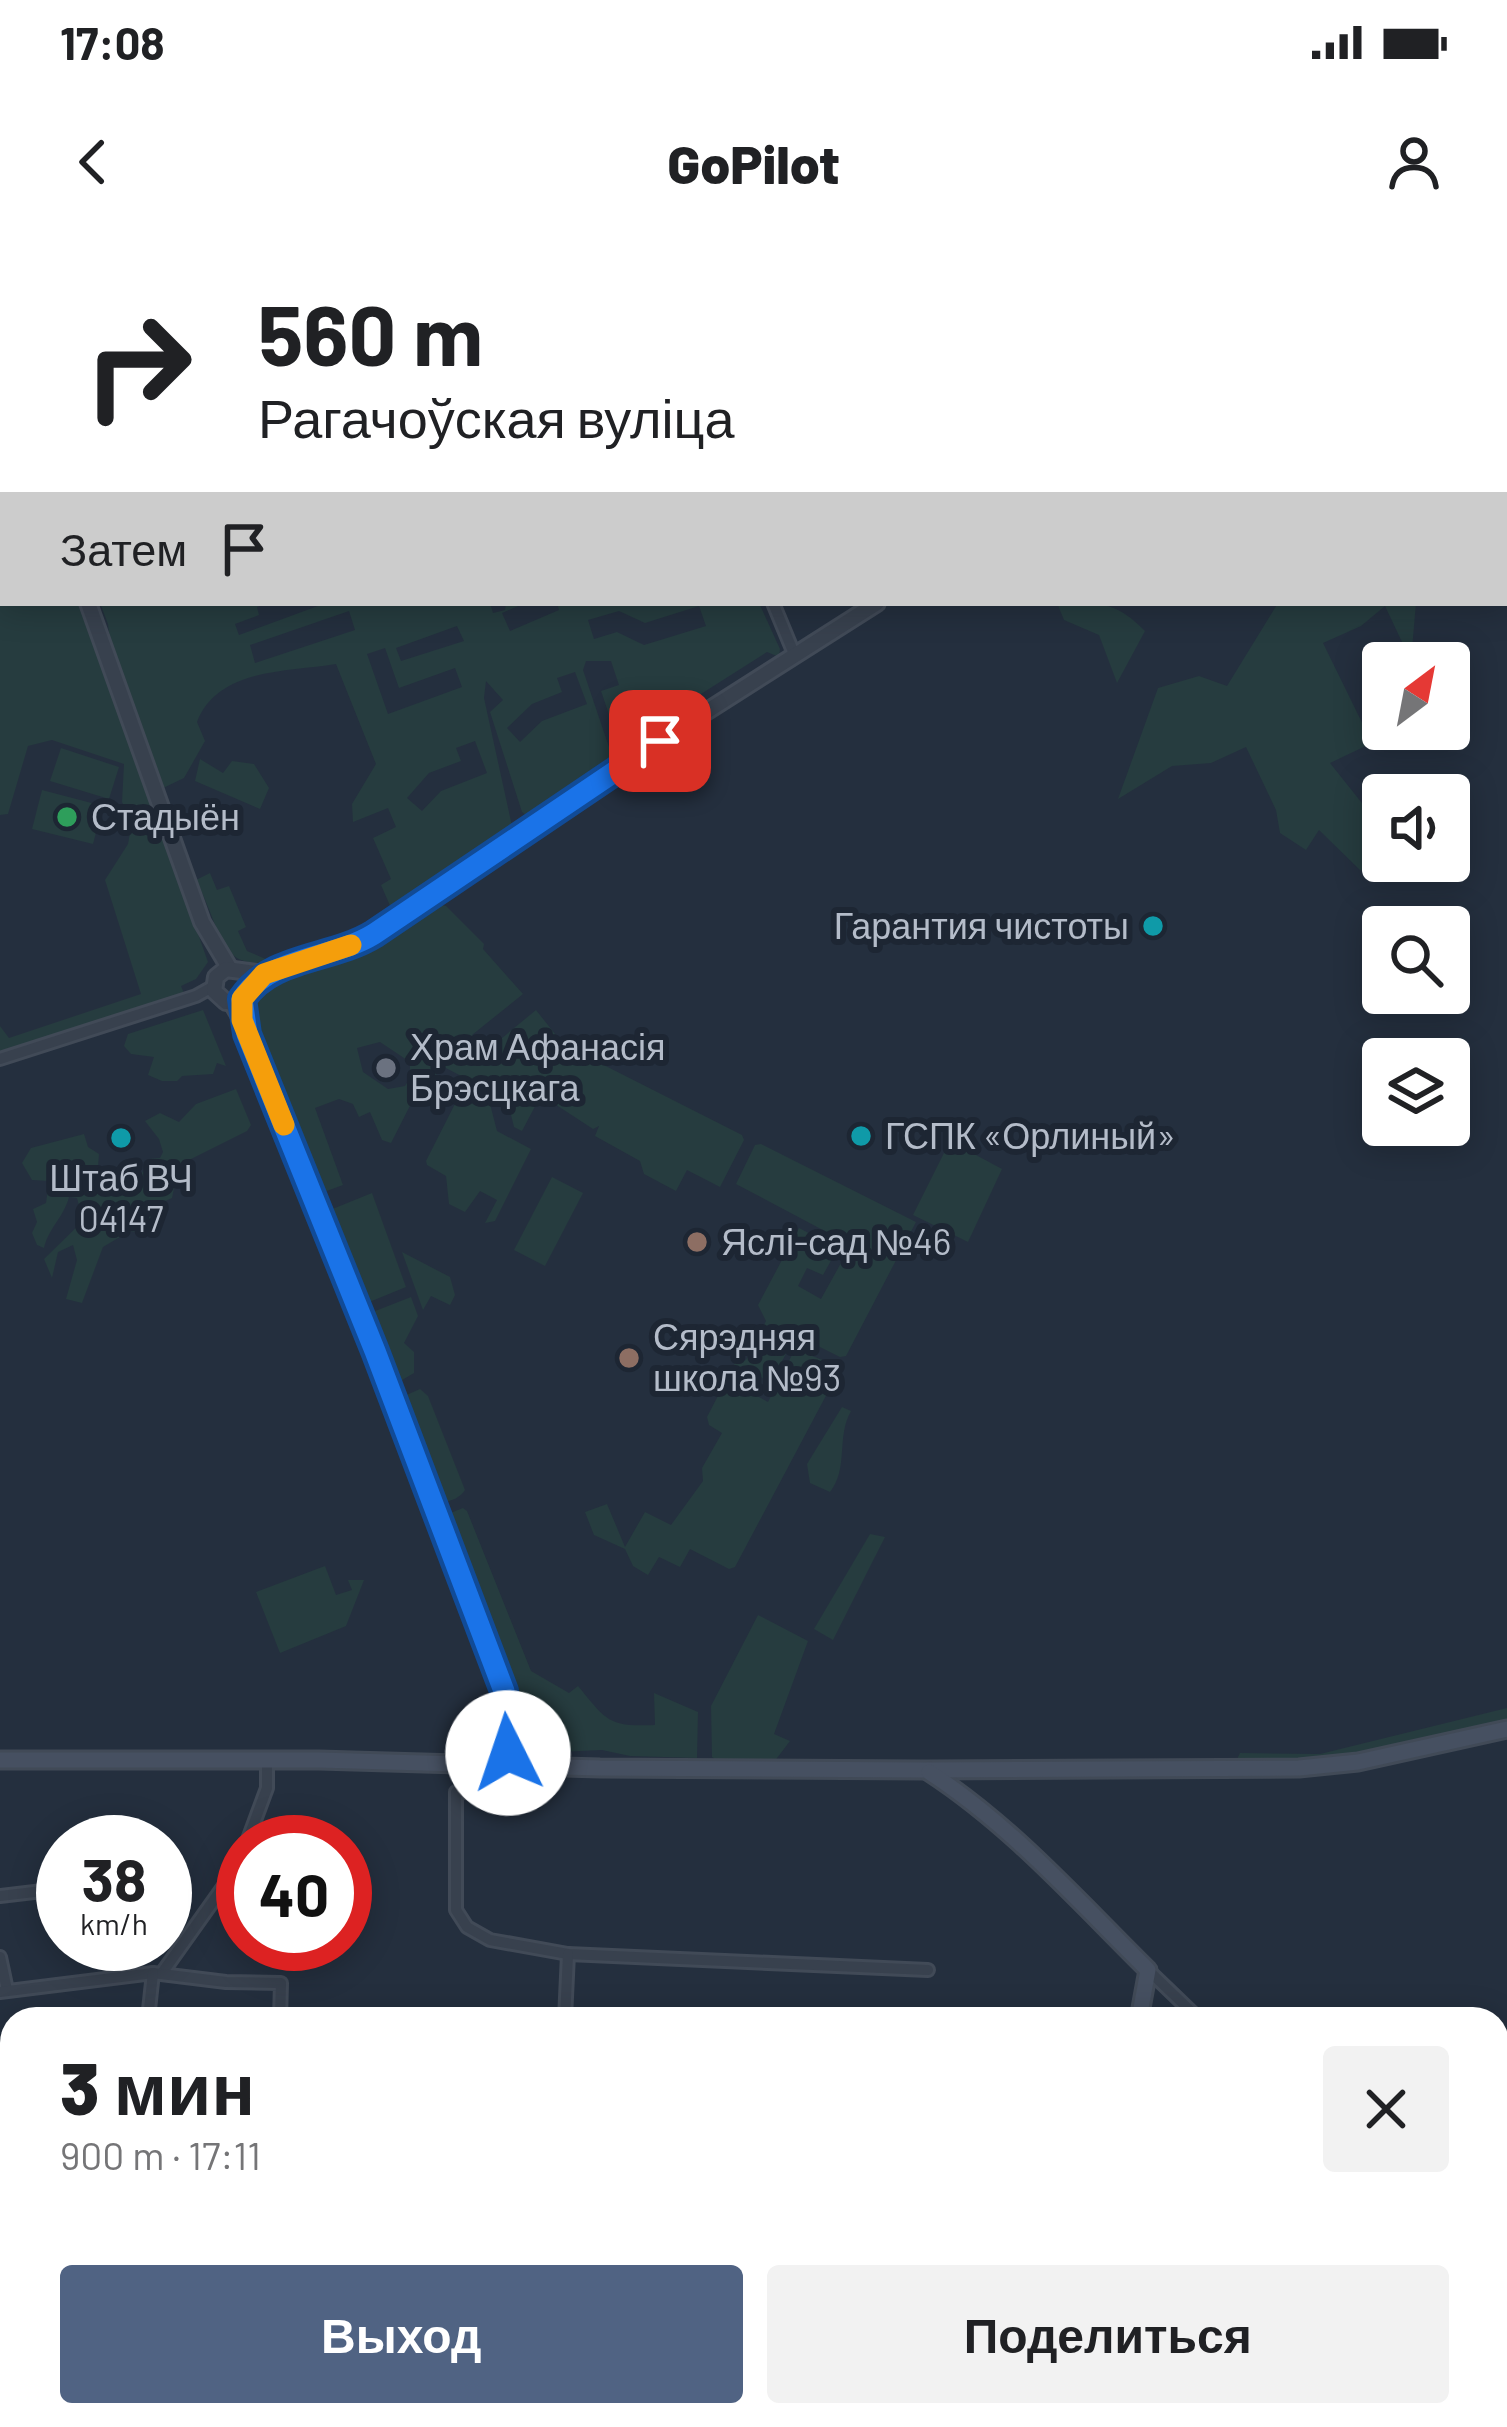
<!DOCTYPE html>
<html lang="ru">
<meta charset="utf-8">
<style>
body{margin:0;font-family:Barlow,sans-serif;background:#f2f2f2;color:#202124;height:100vh;display:flex;flex-direction:column;font-size:45px;white-space:nowrap}
*{box-sizing:border-box;margin:0}
p{font-size:39px;color:#757577}
.icon{flex:none;width:66px;height:66px;fill:none;stroke:currentColor;stroke-width:2;stroke-linecap:round;stroke-linejoin:round}
.map{position:relative;flex:1;overflow:hidden}
.panel{position:absolute;left:0px;top:1767px;width:1509px;height:420px;display:flex;flex-direction:column;background:#fff;border-radius:36px 36px 0 0;box-shadow:0 6px 30px #0003}
.panel>*{flex:none}
.hud{position:absolute;left:0px;top:0px;width:1509px;height:366px;box-shadow:0 6px 30px #0003;background:#fff;color:#202124;overflow:hidden}
.needle{width:78px;rotate:32deg}
.buttons{position:absolute;left:1362px;top:402px;display:grid;gap:24px}
.buttons a{display:grid;place-items:center;width:108px;height:108px;border-radius:12px;background:#fff;box-shadow:0 6px 30px #0003;font-size:60px}
.speed{position:absolute;left:36px;top:1575px;display:flex;gap:24px;font-size:60px;font-weight:700;text-align:center}
.speed>*{display:grid;place-content:center;width:156px;height:156px;border-radius:50%;background:#fff;box-shadow:0 6px 30px #0003;line-height:1}
.speed small{font-size:30px;font-weight:400}
.speed .limit{border:18px solid #d22;background:#fff;color:#111}
.pin{position:absolute;display:grid;place-items:center;width:102px;height:102px;color:#fff;margin:-51px;border-radius:24px;box-shadow:0 6px 18px #0006}
.me{position:absolute;width:132px;margin:-66px;rotate:356deg;stroke-linejoin:round;filter:drop-shadow(0 0 9px #0008)}
.turn{display:flex;align-items:center;gap:42px;height:252px;padding:0 60px;font-size:54px}
.turn .icon{width:156px;height:156px;stroke-width:2.5}
.turn b{display:block;font-size:84px;line-height:102px}
.then{display:flex;align-items:center;height:114px;padding:0 60px;background:#0003;gap:24px;font-size:45px}
.round{display:grid;place-items:center;flex:none;width:126px;height:126px;border-radius:12px;background:#f2f2f2}
.summary{display:flex;align-items:center;justify-content:space-between;height:204px;padding:0 60px}
h1{font-size:72px;font-weight:800;line-height:90px}
.primary-button{display:flex;gap:24px;margin-top:auto;padding:24px 60px}
.primary-button a{flex:1;height:138px;border-radius:12px;background:#506383;color:#fff;font-size:48px;font-weight:800;line-height:138px;text-align:center}
.primary-button a+a{background:#f2f2f2;color:#202124}
.status{display:flex;justify-content:space-between;align-items:center;height:84px;padding:0 60px;background:#fff;direction:ltr}
.status svg{height:33px;fill:currentColor}
header{display:flex;justify-content:space-between;align-items:center;height:156px;padding:0 60px;background:#fff;font-size:54px;font-weight:800}
.map>svg:first-child{display:block}
.green{fill:#263c3f;fill-rule:evenodd}
.lines{fill:none;stroke-linecap:round;stroke-linejoin:round}
.minor-casing{stroke:#414a57;stroke-width:16}
.tertiary-casing{stroke:#414a57;stroke-width:20}
.secondary-casing{stroke:#414a57;stroke-width:21}
.minor{stroke:#38414e;stroke-width:10}
.tertiary{stroke:#38414e;stroke-width:14}
.secondary{stroke:#465061;stroke-width:15}
.route-casing{stroke:#114b97;stroke-width:30}
.route{stroke:#1a73e8;stroke-width:21}
.slow{stroke:#f59e0b;stroke-width:21}
.leisure-dot{fill:#2e9e5b;stroke:#1d2633;stroke-width:4.5}
.culture-dot{fill:#0f9aa8;stroke:#1d2633;stroke-width:4.5}
.worship-dot{fill:#6b7280;stroke:#1d2633;stroke-width:4.5}
.education-dot{fill:#8d6e63;stroke:#1d2633;stroke-width:4.5}
.labels{text-anchor:middle;stroke-width:12;stroke-linejoin:round;paint-order:stroke}
.poi-label{font-size:36px;fill:#b4bcc9;stroke:#1d2633;text-anchor:start}
</style>
<div class="status"><b>17:08</b><svg viewBox="0 0 49 12"><path d="M0 12V9h3v3zM5 12V6h3v6zM10 12V3h3v9zM15 12V0h3v12zM26 1h20v11H26zM47 4h2v5h-2z"/></svg></div>
<header><svg class="icon" aria-label="back" viewBox="0 0 24 24"><path d="M15 5l-7 7 7 7"/></svg>GoPilot<svg class="icon" aria-label="person" viewBox="0 0 24 24"><circle cx="12" cy="8" r="4"/><path d="M4 21q1-7 8-7t8 7"/></svg></header>
<div class="map">
<svg width="1507" height="2187" viewBox="0 0 1507 2187">
<rect width="100%" height="100%" fill="#242f3e"/>
<g class="green">
<path d="M0 138 3 363H81L208 722 196 739 181 746 186 758 0 818V786L9 798 141 754 105 640 128 604 132 581 122 562 124 524 52 500 28 506 8 574 0 575Z"/>
<path d="M100 363H266L257 367 259 375 235 384 239 395 326 363H490L493 373 505 370 506 363H525L502 373 510 391 559 370 557 363H759L780 409 779 417 767 412 701 454 700 462 629 511 619 504 601 451 619 445 611 421H586L583 430 613 519 527 576 522 572 490 472 503 460 486 441 484 458 512 586 397 672 391 668 381 645 391 639 373 598 396 587 388 568 353 582 352 564 376 524 336 424C287 432 218 428 197 482L205 501 184 538 161 549 112 420 108 384ZM699 366 706 386 644 405 617 392 594 399 588 380 619 371 645 383ZM349 371 355 390 255 423 250 405ZM457 386 464 401 401 421 396 408ZM385 408 399 448 455 428 462 447 388 474 367 414ZM575 432 587 464 542 481 520 502 507 488 532 464 562 452 557 438ZM475 501 487 533 441 551 422 571 407 558 429 533 461 521 456 508Z"/>
<path d="M1057 363C1098 363 1115 360 1145 391L1117 443 1099 395 1064 380Z"/>
<path d="M1278 363H1416L1411 421 1385 366 1361 386 1323 403 1372 503 1330 523 1381 587 1361 631 1319 590 1306 610 1280 593 1276 570 1246 507 1211 523 1172 526 1118 559 1158 448 1199 436 1227 446Z"/>
<path d="M61 508 119 527 109 559 50 541Z"/>
<path d="M200 519 223 533 232 521 254 524 269 548 260 569 195 541Z"/>
<path d="M42 550 103 566 93 604 32 589Z"/>
<path d="M210 633 217 650 229 646 246 687 238 691 247 711 268 720 300 707 304 715C216 738 230 709 196 640Z"/>
<path d="M438 664 446 666 484 704 483 709 523 754 472 795 485 812 536 770 563 804 559 812 577 821 582 814 742 895 744 900 720 947 687 930 676 951 644 934 640 921 595 896 599 886 593 889 541 855 522 891 514 887 506 855 497 857 503 844 494 840 488 850 444 827 416 854 391 903 382 900 370 872 359 877 353 864 339 859 315 868 343 945 313 956 249 777 255 755 270 743 329 727 357 714ZM380 802 410 822V838L405 846 388 849 363 832 357 808Z"/>
<path d="M203 770 226 826 217 823 213 834 182 836 177 841H162L148 835 154 817 131 814 124 806 128 794Z"/>
<path d="M236 849 251 885 247 891 187 921 176 938 172 958 161 963V976L137 992 130 991 103 1007 82 1063 66 1059 77 1020 73 1005 58 1012 52 1038 44 1019 83 981 77 958 69 957C64 977 49 987 44 1008L37 1005 32 993 37 982 33 969 46 963 49 941 32 940 22 923 31 908 84 894 88 907 99 914 97 940 142 933 149 919 160 918 163 912 159 899 145 881 160 873 179 882 196 864Z"/>
<path d="M470 849 489 860 497 891 531 909 495 981 485 983 497 960 480 951 465 972 449 964 446 936 427 925 426 921 462 850Z"/>
<path d="M950 901 1002 929 968 1002 913 975Z"/>
<path d="M761 904 916 982 846 1116 840 1117 796 1095 771 1142 754 1134 746 1150 768 1162 795 1109 837 1126 838 1133 735 1327 729 1329 690 1309 680 1327 659 1317 648 1335 633 1326 625 1309 594 1295 585 1272 607 1264 625 1307 645 1272 671 1285 703 1241 702 1228 722 1193 709 1185 707 1177 735 1123 746 1120 766 1081 758 1065 799 988 838 1008 823 1035 807 1028 798 1046 821 1059 851 1005 736 944 755 905Z"/>
<path d="M552 937 583 953 545 1026 514 1010Z"/>
<path d="M372 953 406 1047 362 1065 325 972Z"/>
<path d="M402 1012 450 1037 455 1055 450 1065 431 1056 423 1070Z"/>
<path d="M411 1057 418 1076 404 1103 414 1112V1133L397 1143 365 1075Z"/>
<path d="M420 1149 428 1156 465 1250C459 1259 447 1264 437 1260L398 1163 402 1157Z"/>
<path d="M842 1167 851 1171C836 1197 849 1228 830 1252L810 1243 807 1224Z"/>
<path d="M463 1268 467 1271 531 1431 569 1453 578 1446C607 1481 608 1487 655 1485L654 1453 698 1472 697 1518 630 1516 602 1510 535 1513 525 1508 513 1446 446 1281 448 1274Z"/>
<path d="M870 1294 885 1297 833 1400 814 1389Z"/>
<path d="M325 1326 336 1355 352 1350 348 1340H364L346 1386 280 1413 256 1352Z"/>
<path d="M758 1375 808 1401 774 1494 790 1501 774 1522 716 1520 712 1517 711 1466Z"/>
<path d="M1507 1468V1489L1358 1522 1233 1527 1240 1513 1320 1514Z"/>
<path d="M1507 1888V2013L1497 2027V1910Z"/>
<path d="M1507 2078V2187H1366L1373 2175H1497V2087Z"/>
<path d="M1044 2175H1353L1336 2187H1041Z"/>
</g>
<g class="lines">
<g class="minor-casing">
<g id="minor">
<path d="M625 0 627 3"/>
<path d="M773 363 795 416"/>
<path d="M0 819 196 756 214 746"/>
<path d="M505 1526V1552H456V1670L467 1687 490 1700 568 1714 928 1730"/>
<path d="M247 1602 267 1548V1519"/>
<path d="M0 1656 51 1650"/>
<path d="M0 1717 7 1750"/>
<path d="M1148 1730 1199 1779"/>
<path d="M162 1733 226 1643 243 1610"/>
<path d="M0 1752 153 1733 226 1742 281 1743 280 1779"/>
<path d="M148 1779 153 1733"/>
<path d="M565 1779 568 1714"/>
<path d="M0 2016 12 2019"/>
<path d="M1497 2060 1507 2068"/>
<path d="M561 2175 602 2187"/>
<path d="M994 2175V2187"/>
</g>
</g>
<g class="tertiary-casing">
<g id="tertiary">
<path d="M1284 3 1287 0"/>
<path d="M0 116 3 124"/>
<path d="M88 363 202 682 230 729"/>
<path d="M264 734 237 762H226L214 751 216 737 226 729 264 734 344 708 374 694 577 554 877 363"/>
<path d="M232 763 242 780 375 1111 504 1451 509 1500 505 1526"/>
</g>
</g>
<g class="secondary-casing">
<g id="secondary">
<path d="M0 1520H319L600 1528 926 1530 1299 1528 1358 1522 1507 1489"/>
<path d="M929 1532C1012 1586 1078 1661 1148 1730L1139 1779"/>
<path d="M1027 2187 1031 2175"/>
</g>
</g>
<use href="#minor" class="minor"/>
<use href="#tertiary" class="tertiary"/>
<use href="#secondary" class="secondary"/>
</g>
<g class="lines">
<g class="route-casing">
<path id="route" d="M508 1513 504 1451 375 1111 247 794 242 759C271 715 332 720 374 694L660 501"/>
</g>
<use href="#route" class="route"/>
<path class="slow" d="M284 885 242 780V759L264 734 351 705"/>
</g>
<circle class="leisure-dot" cx="67" cy="577" r="12"/>
<g class="culture-dot">
<circle cx="1153" cy="686" r="12"/>
<circle cx="861" cy="896" r="12"/>
<circle cx="121" cy="898" r="12"/>
</g>
<circle class="worship-dot" cx="386" cy="828" r="12"/>
<g class="education-dot">
<circle cx="697" cy="1002" r="12"/>
<circle cx="629" cy="1118" r="12"/>
</g>
<g class="labels">
<g class="poi-label">
<text x="91" y="590">Стадыён</text>
<text x="1129" y="699" text-anchor="end">Гарантия чистоты</text>
<text x="410" y="820">Храм Афанасія<tspan x="410" dy="41">Брэсцкага</tspan></text>
<text x="885" y="909">ГСПК «Орлиный»</text>
<text x="121" y="951" text-anchor="middle">Штаб ВЧ<tspan x="121" dy="41">04147</tspan></text>
<text x="721" y="1015">Яслі-сад №46</text>
<text x="653" y="1110">Сярэдняя<tspan x="653" dy="41">школа №93</tspan></text>
</g>
</g>
</svg>
<div class="buttons">
<a><svg class="needle" viewBox="-14 -14 28 28"><path d="M0-13l5 13h-10z" fill="#e53935"/><path d="M0 13l5-13h-10z" fill="#757577"/></svg></a>
<a><svg class="icon" aria-label="sound" viewBox="0 0 24 24"><path d="M4 9h4l5-4v14l-5-4H4zM17 9q2 3 0 6"/></svg></a>
<a><svg class="icon" aria-label="search" viewBox="0 0 24 24"><circle cx="10" cy="10" r="6"/><path d="M15 15l6 6"/></svg></a>
<a><svg class="icon" aria-label="layers" viewBox="0 0 24 24"><path d="M12 4l9 5-9 5-9-5zM3 14l9 5 9-5"/></svg></a>
</div>
<div class="speed"><div>38<small>km/h</small></div><div class="limit">40</div></div>
<div class="pin" style="left:660px;top:501px;background:#d93025"><svg class="icon" aria-label="arrive" viewBox="0 0 24 24"><path d="M6 21V4h12l-3 4 3 4H6"/></svg></div>
<svg class="me" style="left:508px;top:1513px" viewBox="-20 -20 40 40"><circle r="19" fill="#fff"/><path d="M0-13L10 11 0 6-10 11z" fill="#1a73e8"/></svg>
<div class="hud">
<div class="turn"><svg class="icon" aria-label="right" viewBox="0 0 24 24"><path d="M7 20v-9h11M14 6l5 5-5 5"/></svg><div><b>560 m</b>Рагачоўская вуліца</div></div>
<div class="then">Затем<svg class="icon" aria-label="arrive" viewBox="0 0 24 24"><path d="M6 21V4h12l-3 4 3 4H6"/></svg></div>
</div>
<section class="panel">
<div class="summary"><div><h1>3 мин</h1><p>900 m · 17:11</p></div><a class="round"><svg class="icon" aria-label="close" viewBox="0 0 24 24"><path d="M6 6l12 12M18 6L6 18"/></svg></a></div>
<div class="primary-button"><a>Выход</a><a>Поделиться</a></div>
</section>
</div>
